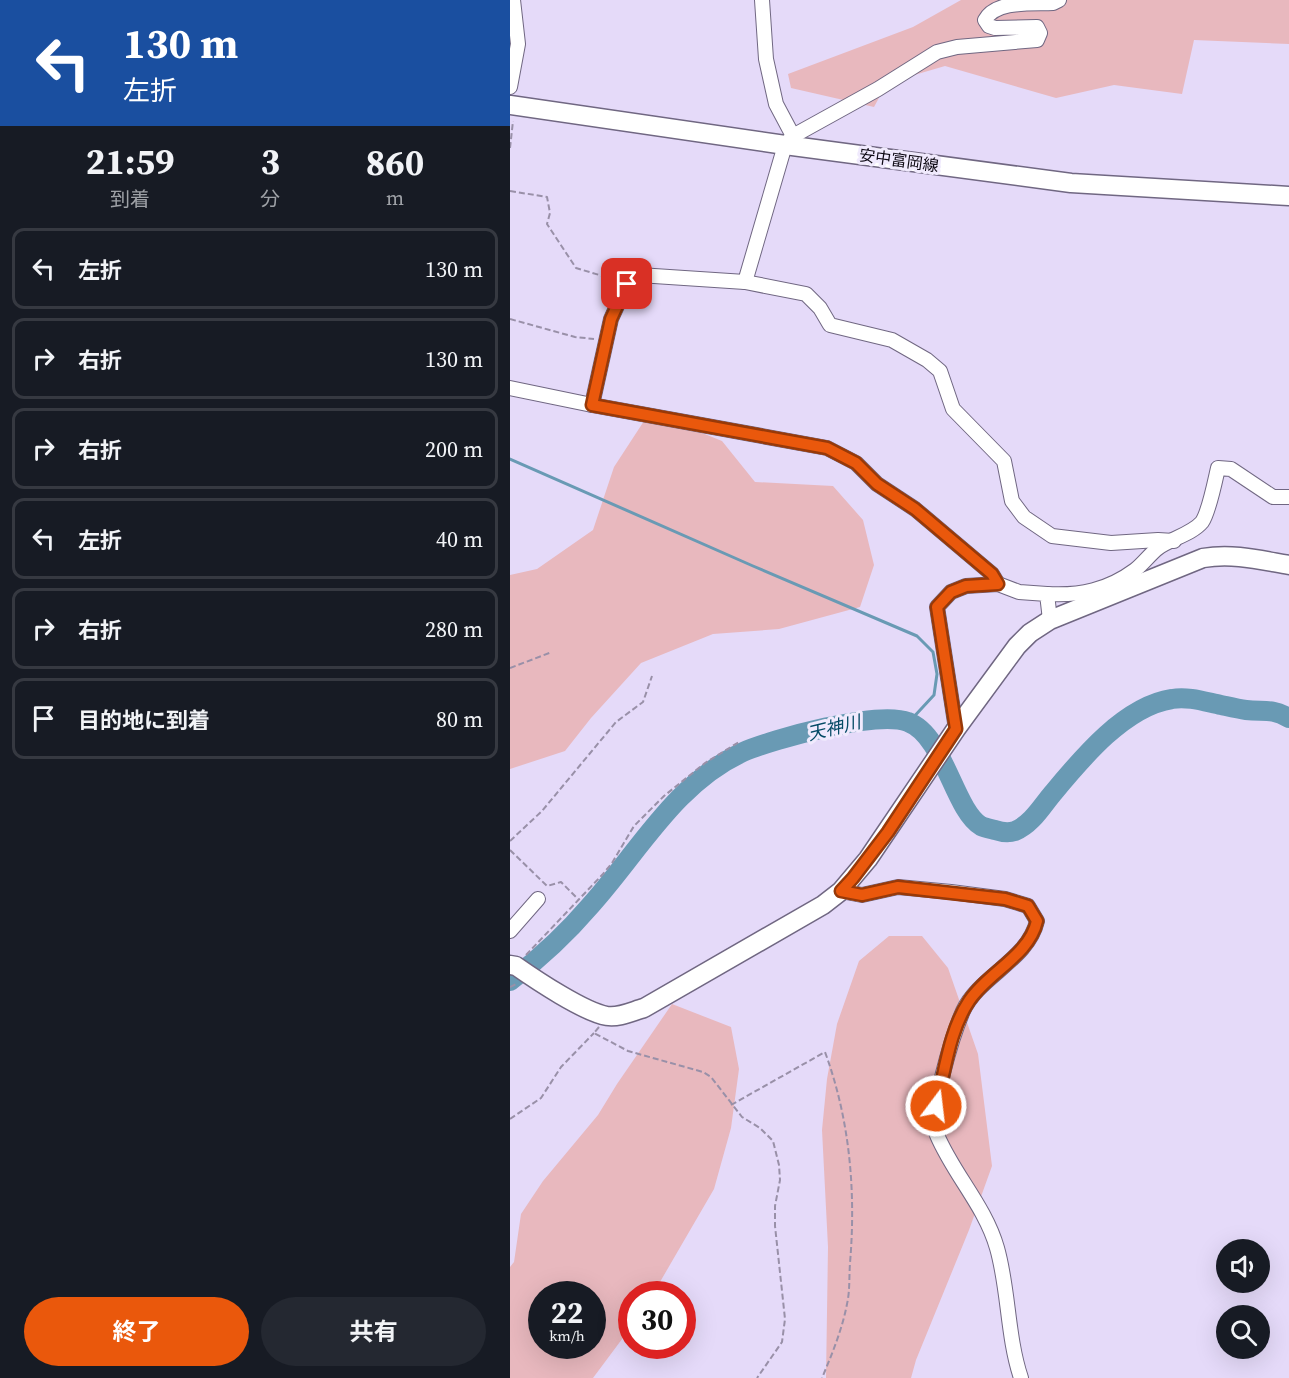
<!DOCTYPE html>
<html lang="ja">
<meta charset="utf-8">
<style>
body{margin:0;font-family:"Source Serif 4","Noto Sans JP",serif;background:#242831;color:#f1f3f6;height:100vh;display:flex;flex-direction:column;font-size:22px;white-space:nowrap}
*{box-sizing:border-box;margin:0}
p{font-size:20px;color:#9ea1a6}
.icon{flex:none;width:33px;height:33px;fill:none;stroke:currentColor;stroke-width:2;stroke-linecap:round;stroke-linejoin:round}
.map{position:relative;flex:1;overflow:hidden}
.details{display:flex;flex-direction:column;background:#171b24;width:510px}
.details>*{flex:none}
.guide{background:#1a4fa0;color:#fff;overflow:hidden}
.fabs{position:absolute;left:706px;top:1239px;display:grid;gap:12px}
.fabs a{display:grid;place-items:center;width:54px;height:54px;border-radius:50%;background:#171b24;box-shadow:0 6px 24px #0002;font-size:30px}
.speed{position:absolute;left:18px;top:1281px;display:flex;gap:12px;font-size:30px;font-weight:700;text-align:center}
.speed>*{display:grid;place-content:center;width:78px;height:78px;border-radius:50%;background:#171b24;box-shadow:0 6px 24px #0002;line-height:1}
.speed small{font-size:15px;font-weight:400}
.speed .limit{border:9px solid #d22;background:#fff;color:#111}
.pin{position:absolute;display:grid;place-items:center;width:51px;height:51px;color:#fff;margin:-26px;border-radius:12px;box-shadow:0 3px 9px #0006}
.me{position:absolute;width:66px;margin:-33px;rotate:15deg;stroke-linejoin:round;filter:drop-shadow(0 0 4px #0008)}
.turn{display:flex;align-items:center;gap:21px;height:126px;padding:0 24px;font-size:27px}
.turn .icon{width:78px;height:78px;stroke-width:2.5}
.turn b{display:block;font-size:42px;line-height:51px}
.eta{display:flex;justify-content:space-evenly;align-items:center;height:102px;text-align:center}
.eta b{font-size:36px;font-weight:700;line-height:42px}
.action{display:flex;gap:12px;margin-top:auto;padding:12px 24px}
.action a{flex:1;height:69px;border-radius:36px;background:#ea580c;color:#fff;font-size:24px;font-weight:700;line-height:69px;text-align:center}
.action a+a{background:#242831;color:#f1f3f6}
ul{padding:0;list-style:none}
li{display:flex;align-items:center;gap:18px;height:81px;margin:0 12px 9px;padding:0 12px;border:3px solid #363941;border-radius:12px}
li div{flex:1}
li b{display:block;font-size:22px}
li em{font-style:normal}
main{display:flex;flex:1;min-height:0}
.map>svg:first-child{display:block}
.green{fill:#e8b8be;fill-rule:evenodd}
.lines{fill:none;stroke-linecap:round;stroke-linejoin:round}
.stream{stroke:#699ab4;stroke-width:3}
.river{stroke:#699ab4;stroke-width:20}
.street-casing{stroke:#706782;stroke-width:16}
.secondary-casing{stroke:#706782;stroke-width:21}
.path{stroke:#9990a8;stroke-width:2;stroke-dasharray:6 3;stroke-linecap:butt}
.street{stroke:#fff;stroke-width:14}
.secondary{stroke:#fff;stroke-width:18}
.route-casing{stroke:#983908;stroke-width:15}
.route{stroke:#ea580c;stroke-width:10}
.labels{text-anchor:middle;stroke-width:6;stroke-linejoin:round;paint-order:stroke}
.street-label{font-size:16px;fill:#0e0a14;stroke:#f0eafd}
.water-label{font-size:18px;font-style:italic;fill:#044a65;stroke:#f0eafd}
</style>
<main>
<section class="details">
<div class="guide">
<div class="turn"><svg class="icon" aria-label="left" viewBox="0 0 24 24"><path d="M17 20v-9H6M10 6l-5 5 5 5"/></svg><div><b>130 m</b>左折</div></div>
</div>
<div class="eta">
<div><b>21:59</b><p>到着</p></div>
<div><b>3</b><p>分</p></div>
<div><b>860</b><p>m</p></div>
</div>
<ul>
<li><svg class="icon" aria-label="left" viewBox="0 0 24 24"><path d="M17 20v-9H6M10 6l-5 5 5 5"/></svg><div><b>左折</b></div><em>130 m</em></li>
<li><svg class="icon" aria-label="right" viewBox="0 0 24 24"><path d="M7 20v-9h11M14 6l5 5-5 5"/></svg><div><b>右折</b></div><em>130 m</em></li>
<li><svg class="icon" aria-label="right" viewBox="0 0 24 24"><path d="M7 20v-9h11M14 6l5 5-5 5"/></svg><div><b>右折</b></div><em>200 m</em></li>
<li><svg class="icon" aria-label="left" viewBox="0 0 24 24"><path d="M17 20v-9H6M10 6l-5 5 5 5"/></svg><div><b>左折</b></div><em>40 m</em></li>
<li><svg class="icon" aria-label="right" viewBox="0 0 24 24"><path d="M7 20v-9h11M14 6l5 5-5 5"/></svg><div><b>右折</b></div><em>280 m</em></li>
<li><svg class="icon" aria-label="arrive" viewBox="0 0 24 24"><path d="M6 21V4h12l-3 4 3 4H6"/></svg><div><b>目的地に到着</b></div><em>80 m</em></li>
</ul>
<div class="action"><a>終了</a><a>共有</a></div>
</section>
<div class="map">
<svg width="779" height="1378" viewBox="0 0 779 1378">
<rect width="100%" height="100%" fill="#e5daf9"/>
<g class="green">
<path d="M451 0H779V44L684 40 672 94 604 85 546 98 435 66 377 83 364 107 281 88 278 74 403 27Z"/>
<path d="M160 420 212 441 245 482 323 486 353 520 364 565 350 607 269 629 203 634 131 663 81 718 55 751 0 769V575L27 569 83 530 104 467 134 421Z"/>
<path d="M379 936H412L438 968 468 1054 482 1166 459 1230 406 1360 401 1378H316L318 1247 312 1130 317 1079 327 1024 349 961Z"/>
<path d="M162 1004 221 1027 229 1069 221 1128 204 1189 143 1294H122L121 1327 83 1378H0V1267L4 1262 11 1214 33 1181 88 1115 107 1084ZM32 1294H82V1346H32Z"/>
</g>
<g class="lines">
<path class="stream" d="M0 459 243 566 407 636 423 652 427 674 424 695 399 722"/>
<path class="river" d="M0 981C29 959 56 934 80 906 128 853 165 783 233 752 263 739 368 710 398 722 434 735 444 810 471 826 475 828 481 829 485 830 491 832 499 833 505 831 522 824 532 806 543 793 572 758 615 706 662 699 678 696 696 702 711 705 720 707 728 709 736 710 755 712 761 708 779 718"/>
<g class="street-casing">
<g id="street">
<path d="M252 0 256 59 266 104 283 136"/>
<path d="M0 87 8 44 3 0"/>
<path d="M235 282 296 294 310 308 320 325 382 340 417 360 430 371 443 409 494 461 502 501 514 517 542 536 601 543 648 540 664 541"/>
<path d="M0 388 82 405 317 448 346 463 367 484 405 509 482 574 488 584"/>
<path d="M82 405 101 319 117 284 129 275 235 282 275 145 283 136 368 89 427 52 447 47 527 40 530 33 527 27 485 28 479 26 475 20C486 0 522 4 543 3L549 0"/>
<path d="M537 594C570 596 598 590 625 570 633 564 640 554 648 548 660 539 682 534 692 522 699 512 705 481 708 468L721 469 763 497H779"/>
<path d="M446 729 427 607 441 592 456 586 488 584 509 592 537 594 540 620"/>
<path d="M331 891 352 895 388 887 441 892 495 899 518 906 527 921C518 960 469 976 453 1011 443 1034 418 1114 427 1135 444 1175 475 1206 487 1248 499 1290 497 1336 511 1378"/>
<path d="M0 931 28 899"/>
</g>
</g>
<g class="secondary-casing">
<g id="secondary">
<path d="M0 105 275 145 561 183 779 196"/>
<path d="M0 965 6 966C26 980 74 1012 97 1016 109 1018 123 1011 134 1008L313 905 331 891 358 859 446 729 507 646 520 633 540 620 693 558C723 553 750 560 779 565"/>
</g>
</g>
<g class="path">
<path d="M0 148 3 121"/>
<path d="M0 191 37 197 40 213 37 224 66 268 106 280"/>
<path d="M0 319 65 337 84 339"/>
<path d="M0 668 42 652"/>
<path d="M0 841 32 811 106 722 133 702 142 676"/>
<path d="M0 850 37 886 51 882 68 899"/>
<path d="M16 955 93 874 102 863 124 826 154 796 195 763 229 742"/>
<path d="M0 987 6 984"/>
<path d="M89 1027 84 1033 118 1051 193 1072 201 1077 232 1117 250 1128 263 1141 269 1165 270 1180 265 1206V1226L275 1319 272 1342 247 1378"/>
<path d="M221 1105 315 1052C340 1120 346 1192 340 1263 339 1277 340 1291 337 1304 332 1330 322 1354 312 1378"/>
<path d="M0 1119 31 1098 51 1067 84 1033"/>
</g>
<use href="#street" class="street"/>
<use href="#secondary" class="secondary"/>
</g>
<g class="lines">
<g class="route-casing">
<path id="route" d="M117 284 101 319 82 405 317 448 346 463 367 484 405 509 482 574 488 584 456 586 441 592 427 607 446 729 378 832 343 878 331 891 352 895 388 887 495 899 518 906 527 921C519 956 478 972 459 1001 439 1031 435 1072 426 1106"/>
</g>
<use href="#route" class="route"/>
</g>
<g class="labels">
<g class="street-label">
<text transform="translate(389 160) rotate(8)" y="6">安中富岡線</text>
</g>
<g class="water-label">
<text transform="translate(324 728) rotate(-14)" y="6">天神川</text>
</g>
</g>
</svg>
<div class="fabs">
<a><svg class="icon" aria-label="sound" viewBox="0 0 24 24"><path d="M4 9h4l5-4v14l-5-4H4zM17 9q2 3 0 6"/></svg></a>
<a><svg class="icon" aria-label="search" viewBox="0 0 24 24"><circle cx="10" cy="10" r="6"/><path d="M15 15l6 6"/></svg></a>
</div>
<div class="speed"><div>22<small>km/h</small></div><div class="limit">30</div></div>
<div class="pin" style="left:117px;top:284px;background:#d93025"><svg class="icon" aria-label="arrive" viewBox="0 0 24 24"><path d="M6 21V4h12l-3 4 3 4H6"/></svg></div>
<svg class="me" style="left:426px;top:1106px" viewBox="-20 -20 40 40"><circle r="17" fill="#ea580c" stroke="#fff" stroke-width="3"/><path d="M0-11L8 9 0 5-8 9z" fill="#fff"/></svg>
</div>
</main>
